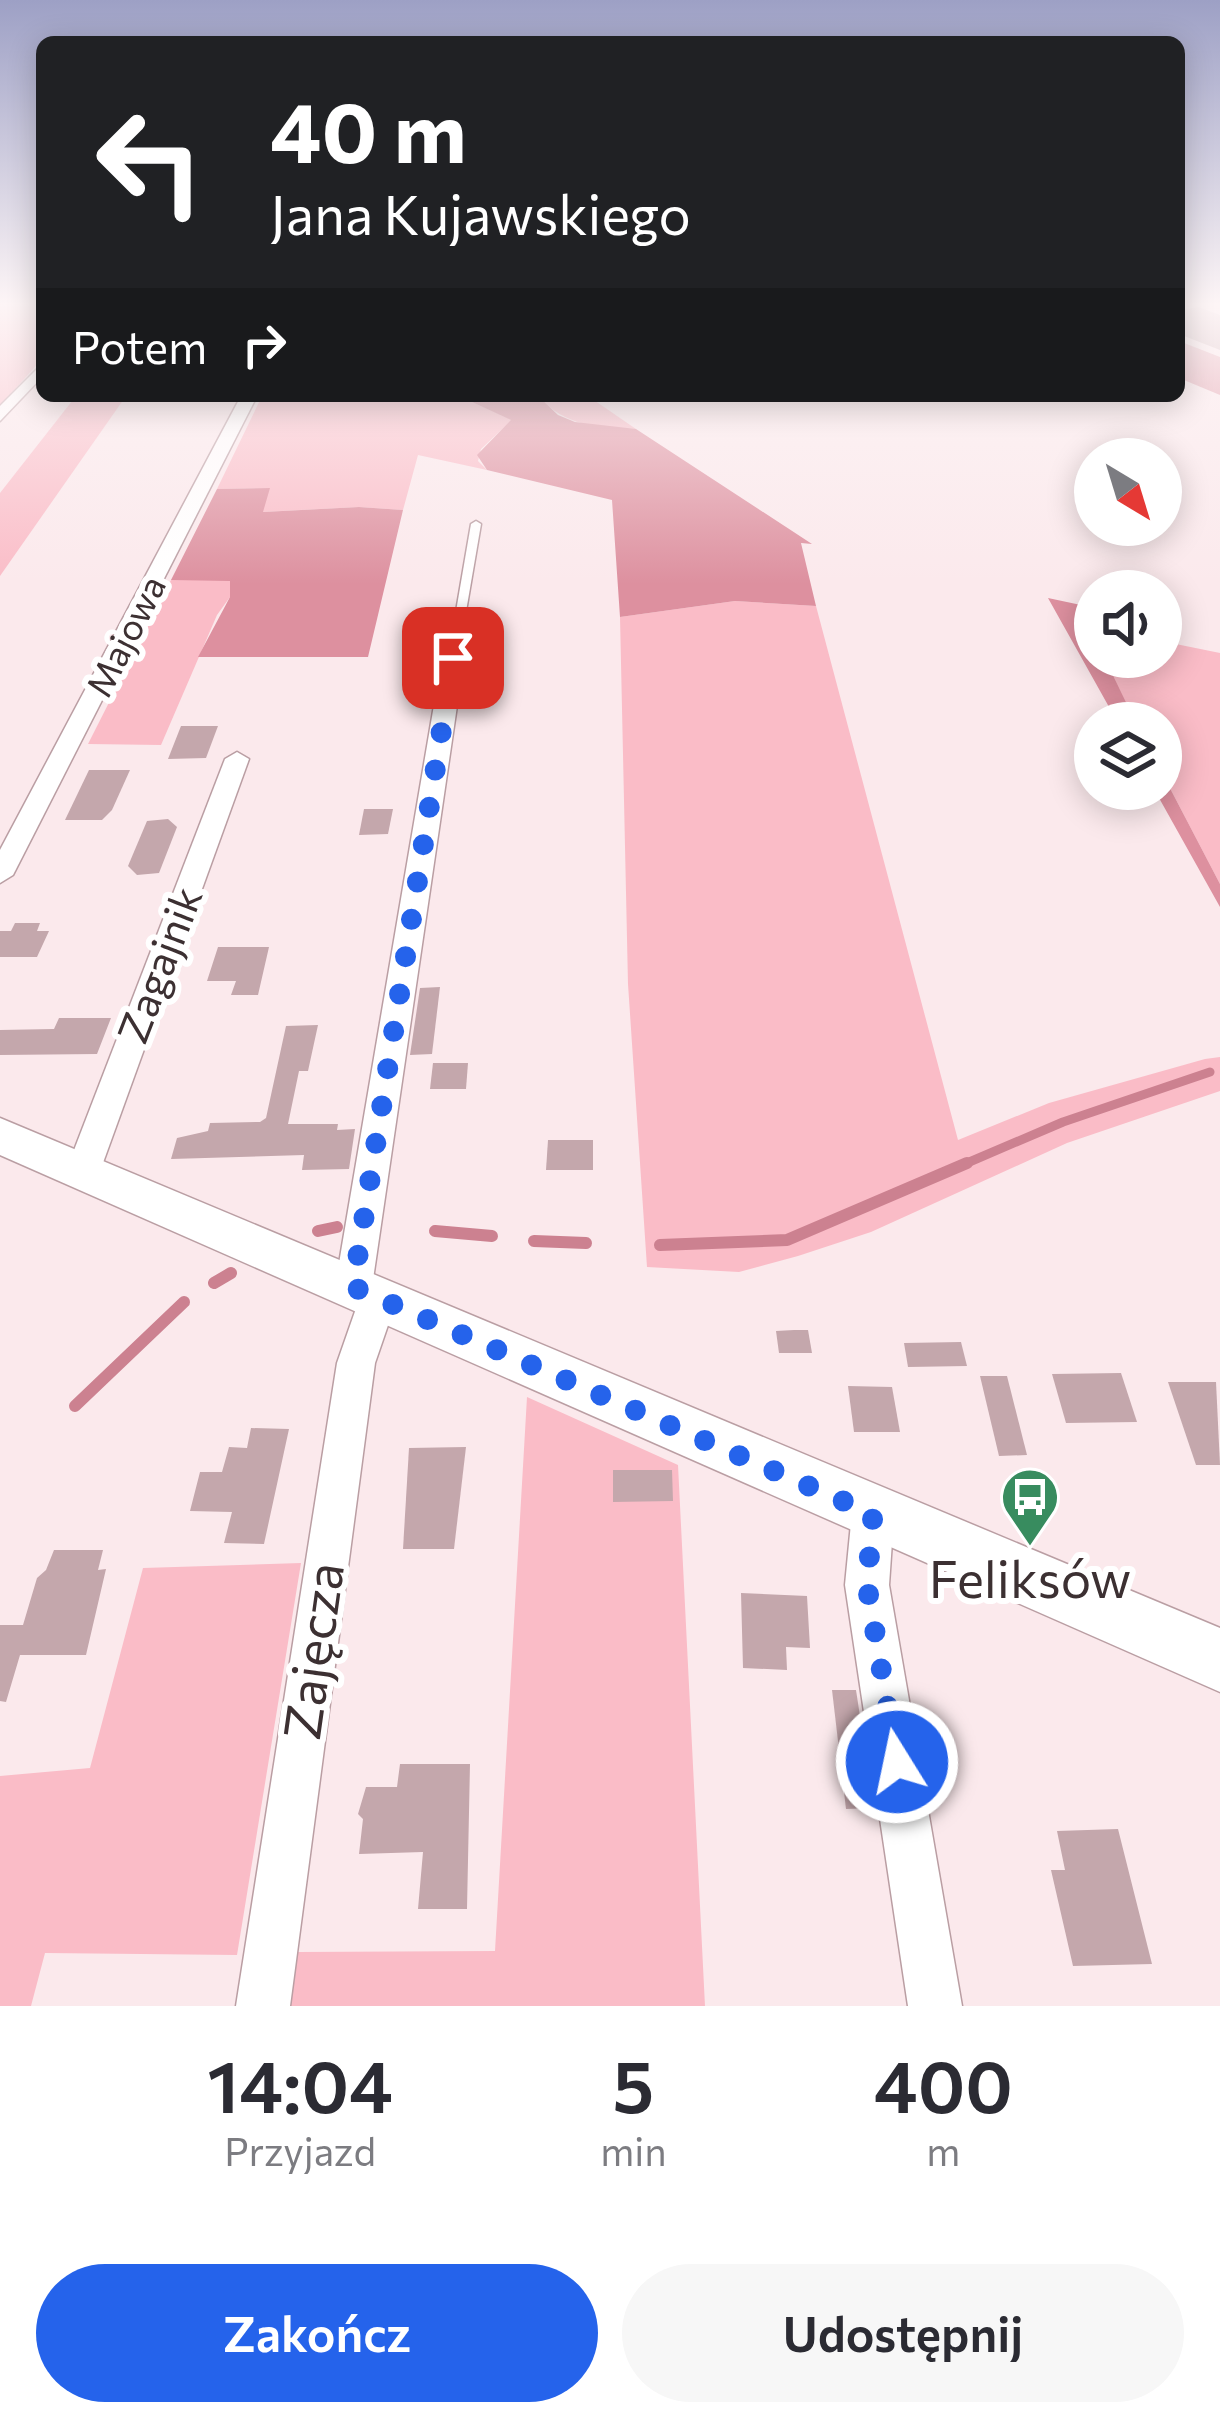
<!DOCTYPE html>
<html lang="pl">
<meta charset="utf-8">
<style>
body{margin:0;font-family:Commissioner,sans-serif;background:#f7f7f7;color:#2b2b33;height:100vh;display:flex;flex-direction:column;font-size:45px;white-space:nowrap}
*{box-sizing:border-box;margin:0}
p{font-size:39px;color:#7c7c81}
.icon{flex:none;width:66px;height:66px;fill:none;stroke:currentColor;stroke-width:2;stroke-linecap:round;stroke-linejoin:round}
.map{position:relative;height:2006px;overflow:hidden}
.panel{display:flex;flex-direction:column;background:#fff;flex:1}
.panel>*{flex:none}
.banner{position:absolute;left:36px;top:36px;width:1149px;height:366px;border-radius:18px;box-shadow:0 6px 30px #0003;background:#202124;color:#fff;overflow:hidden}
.needle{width:78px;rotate:142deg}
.buttons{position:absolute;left:1074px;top:438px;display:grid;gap:24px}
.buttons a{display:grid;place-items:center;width:108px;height:108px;border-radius:50%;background:#fff;box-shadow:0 6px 30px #0003;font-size:60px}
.pin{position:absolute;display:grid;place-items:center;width:102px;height:102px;color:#fff;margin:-51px;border-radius:24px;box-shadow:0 6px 18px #0006}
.me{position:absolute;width:132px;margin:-66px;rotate:350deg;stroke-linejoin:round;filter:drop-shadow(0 0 9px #0008)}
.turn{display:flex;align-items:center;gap:42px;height:252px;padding:0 36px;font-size:54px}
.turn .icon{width:156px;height:156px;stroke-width:2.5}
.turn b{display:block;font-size:84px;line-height:102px}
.then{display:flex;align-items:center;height:114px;padding:0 36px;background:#0003;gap:24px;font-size:45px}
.eta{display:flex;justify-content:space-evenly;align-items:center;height:204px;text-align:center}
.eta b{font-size:72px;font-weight:600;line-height:84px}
.action{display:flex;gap:24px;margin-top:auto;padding:24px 36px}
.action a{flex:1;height:138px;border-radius:72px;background:#2563eb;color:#fff;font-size:48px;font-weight:600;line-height:138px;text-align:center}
.action a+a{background:#f7f7f7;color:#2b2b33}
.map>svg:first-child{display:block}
.green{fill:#fabcc7}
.forest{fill:#dd909f}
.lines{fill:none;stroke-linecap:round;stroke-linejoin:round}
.stream-far1{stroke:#cc8190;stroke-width:9}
.stream{stroke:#cc8190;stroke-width:12}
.building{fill:#c4a7ac}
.lane-casing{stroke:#ba9ea3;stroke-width:3}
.street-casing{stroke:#ba9ea3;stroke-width:3}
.secondary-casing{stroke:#ba9ea3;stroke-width:3}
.lane{fill:#fff;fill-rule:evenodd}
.street{fill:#fff;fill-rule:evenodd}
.secondary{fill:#fff;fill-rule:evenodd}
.route{stroke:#2563eb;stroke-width:21;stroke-dasharray:0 37.8}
.labels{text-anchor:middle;stroke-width:12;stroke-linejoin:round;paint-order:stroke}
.far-street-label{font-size:36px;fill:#3c3032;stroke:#fff}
.street-label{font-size:42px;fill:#3c3032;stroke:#fff}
.near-poi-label{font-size:51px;fill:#3c3032;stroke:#fff}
.near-street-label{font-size:51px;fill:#3c3032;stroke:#fff}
</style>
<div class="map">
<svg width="1220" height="2006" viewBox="0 0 1220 2006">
<rect width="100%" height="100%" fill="#fbe9ec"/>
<g class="green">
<path d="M0 303H42V359L0 406Z"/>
<path d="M76 396H126L0 576V493Z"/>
<path d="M262 396H459L512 420 481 449 478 461 487 470 418 455 403 510 359 507 262 512 269 488 217 489Z"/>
<path d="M538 396H588L636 429C597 427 566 427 538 396Z"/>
<path d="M171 580H230V597L217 615 161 745 88 744Z"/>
<path d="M735 601 816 606 958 1140 1049 1103 1205 1059 1220 1057V1091L1067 1143 871 1232 798 1256 739 1272 647 1267 628 984 620 617Z"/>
<path d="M1161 641 1220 653V884L1161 771V723H1136L1102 659 1161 657Z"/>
<path d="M527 1397 678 1465 705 2006H290L298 1952 495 1951Z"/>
<path d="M301 1563 237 1955 45 1953 31 2006H0V1776L90 1768 143 1568Z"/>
</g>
<g class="forest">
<path d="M1179 341 1220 357V395L1179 378Z"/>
<path d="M459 396H538L558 415 575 422 636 429 812 544 801 543 816 606 735 601 620 617 612 500 487 470 477 455 511 420Z"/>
<path d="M270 488 263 512 359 507 403 510 368 657H198L230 597V581L171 580 217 489Z"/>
<path d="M1048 598 1095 608V657H1104L1136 723H1118Z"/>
<path d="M1161 771 1220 884V907L1154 789H1161Z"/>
</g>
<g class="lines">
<path class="stream-far1" d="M960 1166 1063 1122 1210 1072"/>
<g class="stream">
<path d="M318 1231 337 1227"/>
<path d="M435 1231 492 1236"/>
<path d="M534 1241 586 1243"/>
<path d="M660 1245 787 1240 967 1163"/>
<path d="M214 1283 231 1273"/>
<path d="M75 1406 184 1302"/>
</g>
</g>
<g class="building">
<path d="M1199 307 1220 315V350L1179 334V310Z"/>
<path d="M181 726H218L206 758 168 759Z"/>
<path d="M89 770H130L112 810 102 820H65Z"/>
<path d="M364 809H393L388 834 359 835Z"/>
<path d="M168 819 177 827 159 873 137 875 128 866 147 821Z"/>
<path d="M15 923H40L37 931H49L37 957H0V931H11Z"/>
<path d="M218 947H269L258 995H231L236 981H207Z"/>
<path d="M440 987 432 1054 410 1055 420 988Z"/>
<path d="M59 1018H111L97 1054 0 1055V1030L54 1029Z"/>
<path d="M318 1025 308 1071H299L288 1124H338L337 1130 355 1129 349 1169 302 1170 304 1155 171 1159 177 1138 208 1131 210 1123 260 1122 266 1118 286 1026Z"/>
<path d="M433 1063H468L466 1089H430Z"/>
<path d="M548 1140H593V1170H546Z"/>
<path d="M794 1330H808L812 1353H779L776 1331Z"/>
<path d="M961 1342 967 1366 908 1367 904 1343Z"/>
<path d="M1121 1373 1137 1422 1066 1423 1052 1374Z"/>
<path d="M980 1376H1007L1027 1455 999 1456Z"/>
<path d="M1168 1382H1216L1220 1465H1196Z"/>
<path d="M848 1386 892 1387 900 1432H854Z"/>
<path d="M251 1428 289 1429 264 1544 224 1543 232 1512 190 1511 200 1472H222L229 1447 247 1448Z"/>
<path d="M466 1447 454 1549H403L409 1448Z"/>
<path d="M613 1470H672L673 1501 613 1502Z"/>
<path d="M54 1550H103L98 1570 106 1569 86 1655H20L6 1702 0 1701V1625H23L37 1578 46 1570Z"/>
<path d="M741 1593 807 1596 810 1648 786 1647 787 1670 743 1668Z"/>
<path d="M832 1690H856L874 1808 846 1809Z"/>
<path d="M400 1764H470L467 1909H418L423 1852 359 1854 363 1819 358 1814 366 1787H397Z"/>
<path d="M1118 1829 1152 1964 1073 1966 1051 1870H1065L1057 1831Z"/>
</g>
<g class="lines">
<g class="lane-casing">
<path id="lane" d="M476 521 481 524 458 658 453 661 448 658 471 524Z"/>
</g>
<g class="street-casing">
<g id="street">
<path d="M42 364V377L0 421V406Z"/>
<path d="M241 396H257L13 875 0 883V850Z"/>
<path d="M453 651 464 658 372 1286 391 1288 397 1299 375 1363 290 2006H236L337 1363 359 1300 340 1298 335 1287 442 658Z"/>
<path d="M237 752 249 759 100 1171 95 1180 83 1184 71 1180 66 1171 225 759Z"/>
<path d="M873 1493 888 1499 894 1513 889 1585 962 2006H908L845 1585 852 1513 858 1499Z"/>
</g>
</g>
<g class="secondary-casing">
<path id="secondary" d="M0 1118 1220 1628V1692L0 1155Z"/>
</g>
<use href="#lane" class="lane"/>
<use href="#street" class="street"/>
<use href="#secondary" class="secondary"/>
</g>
<linearGradient id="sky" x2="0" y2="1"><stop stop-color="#9da0c5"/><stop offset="0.52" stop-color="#fdf5f6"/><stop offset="1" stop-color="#fdf5f6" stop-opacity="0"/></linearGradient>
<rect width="1220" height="584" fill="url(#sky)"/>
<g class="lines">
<path class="route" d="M453 658 353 1287 873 1514 867 1585 897 1762"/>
</g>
<defs>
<g id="bus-pin" transform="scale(3)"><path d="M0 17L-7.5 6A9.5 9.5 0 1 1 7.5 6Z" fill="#388c5f" stroke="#fff"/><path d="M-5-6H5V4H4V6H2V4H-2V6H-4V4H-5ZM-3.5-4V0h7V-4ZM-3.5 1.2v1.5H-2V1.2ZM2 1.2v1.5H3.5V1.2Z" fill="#fff"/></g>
</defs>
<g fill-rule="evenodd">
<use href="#bus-pin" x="1030" y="1497"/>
</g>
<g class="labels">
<g class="far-street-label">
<text transform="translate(126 636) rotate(-63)" y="13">Majowa</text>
</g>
<g class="street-label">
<text transform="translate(160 965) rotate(-69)" y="15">Zagajnik</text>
</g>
<g class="near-poi-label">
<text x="1030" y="1598">Feliksów</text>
</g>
<g class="near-street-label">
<text transform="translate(314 1651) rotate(-82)" y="18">Zajęcza</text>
</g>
</g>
</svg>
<div class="buttons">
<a><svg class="needle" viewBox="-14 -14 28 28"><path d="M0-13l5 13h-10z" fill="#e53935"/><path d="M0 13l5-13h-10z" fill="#7c7c81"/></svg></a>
<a><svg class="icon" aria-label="sound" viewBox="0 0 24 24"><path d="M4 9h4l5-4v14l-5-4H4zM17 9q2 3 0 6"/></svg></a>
<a><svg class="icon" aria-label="layers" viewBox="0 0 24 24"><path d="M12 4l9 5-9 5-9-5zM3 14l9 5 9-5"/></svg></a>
</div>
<div class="pin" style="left:453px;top:658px;background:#d93025"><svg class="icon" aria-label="arrive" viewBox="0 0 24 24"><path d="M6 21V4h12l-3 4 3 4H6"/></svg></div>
<svg class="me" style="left:897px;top:1762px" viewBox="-20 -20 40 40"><circle r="17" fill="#2563eb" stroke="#fff" stroke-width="3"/><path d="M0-11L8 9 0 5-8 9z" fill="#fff"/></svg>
<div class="banner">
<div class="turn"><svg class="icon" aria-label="left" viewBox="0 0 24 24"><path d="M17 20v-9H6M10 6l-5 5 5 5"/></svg><div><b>40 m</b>Jana Kujawskiego</div></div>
<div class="then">Potem<svg class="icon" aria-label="right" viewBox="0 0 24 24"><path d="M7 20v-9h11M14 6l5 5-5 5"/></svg></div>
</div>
</div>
<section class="panel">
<div class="eta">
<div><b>14:04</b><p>Przyjazd</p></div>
<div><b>5</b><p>min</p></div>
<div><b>400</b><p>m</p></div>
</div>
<div class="action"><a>Zakończ</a><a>Udostępnij</a></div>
</section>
